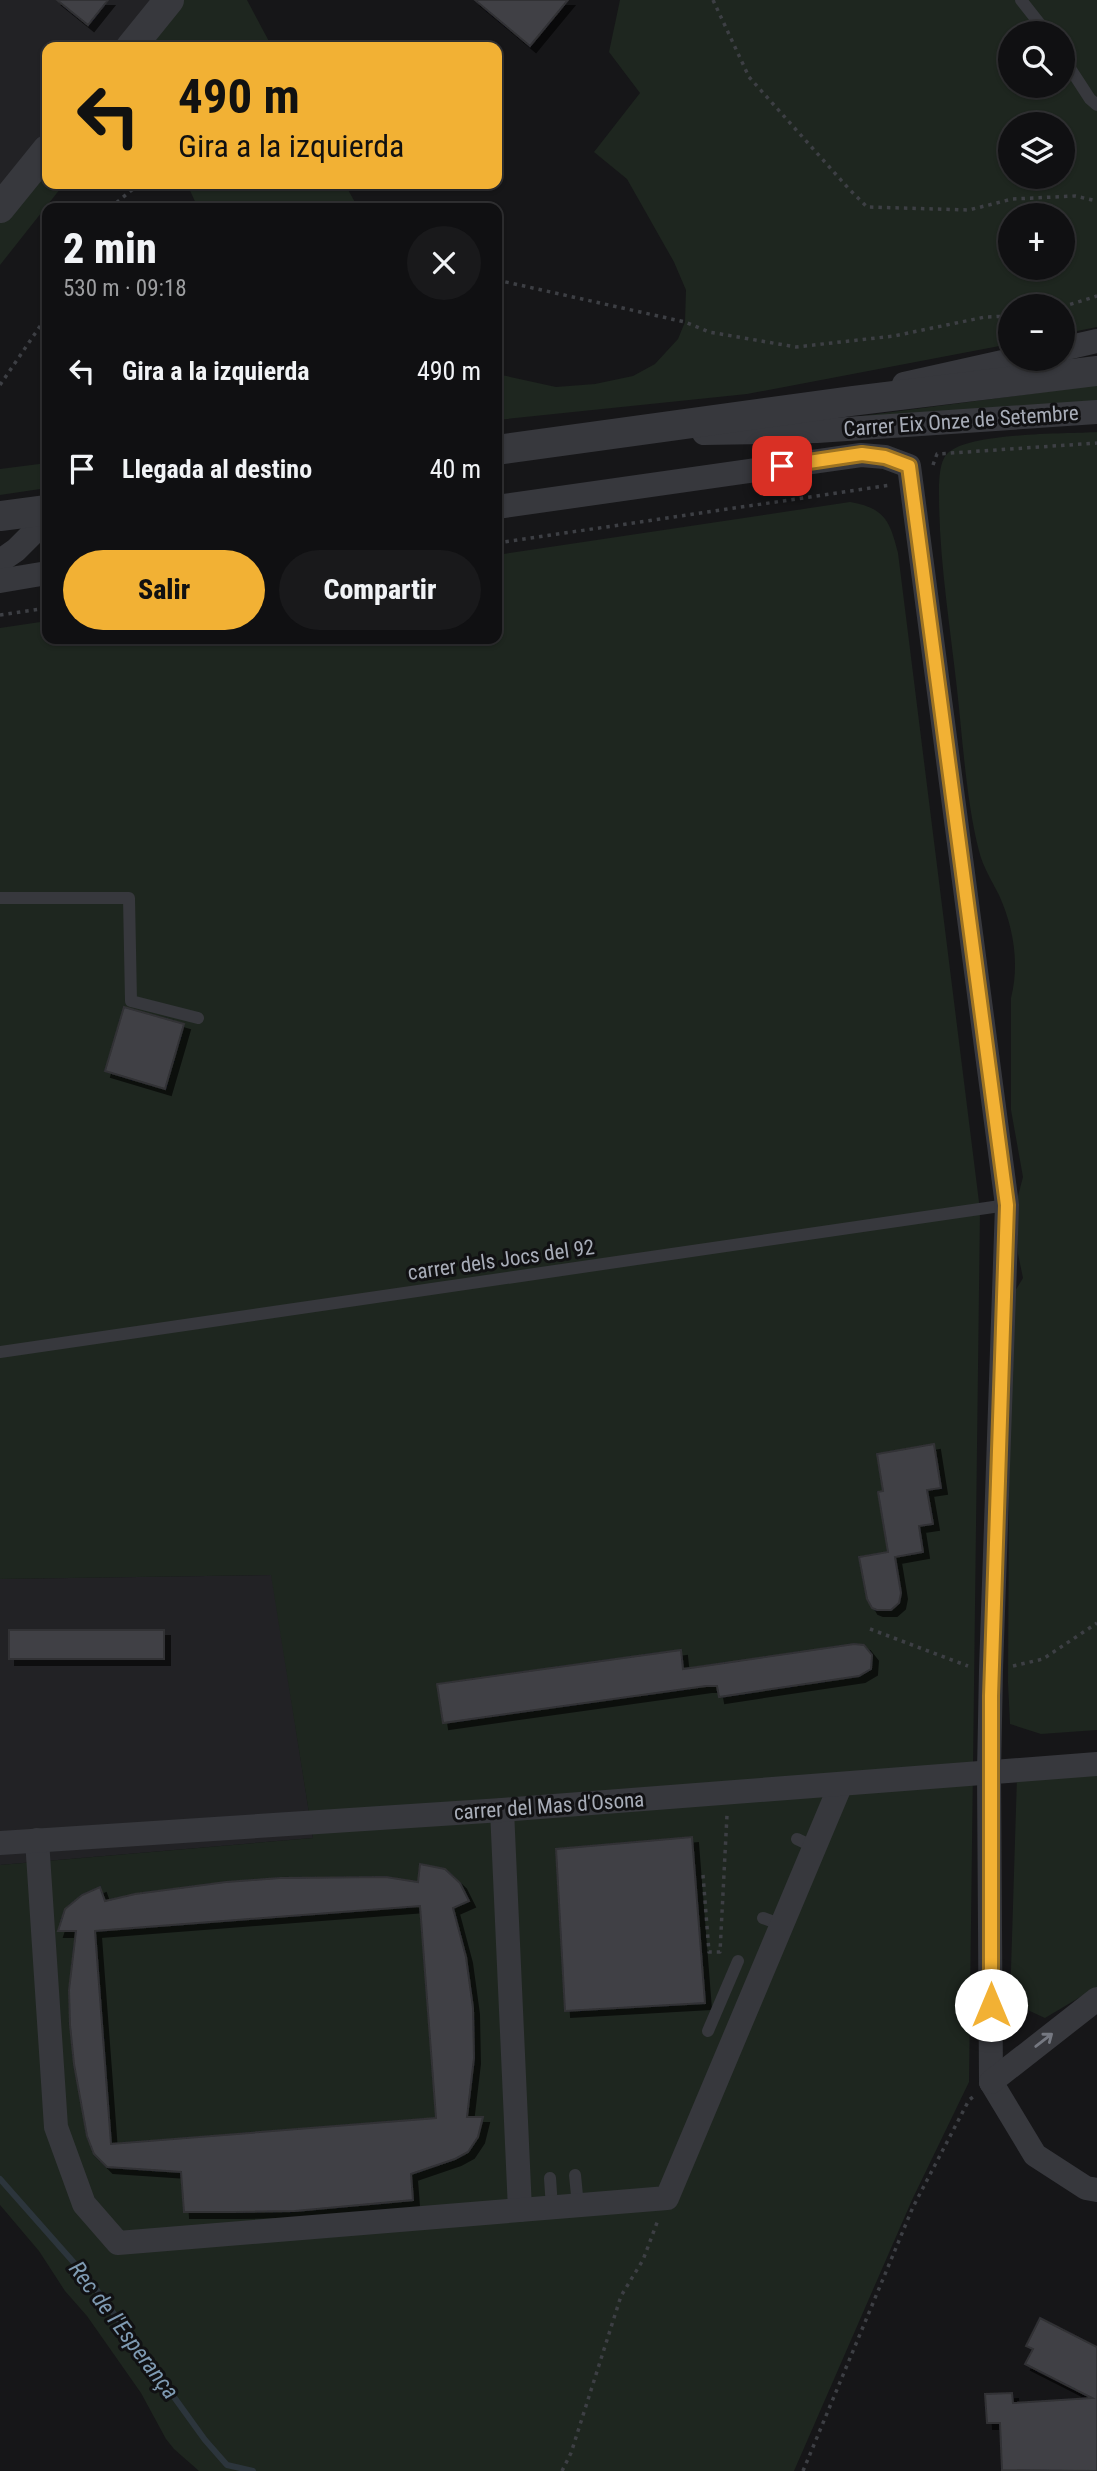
<!DOCTYPE html>
<html lang="es">
<meta charset="utf-8">
<style>
body{margin:0;font-family:"Roboto Condensed",sans-serif;background:#19191b;color:#f1f3f6;height:100vh;display:flex;flex-direction:column;font-size:26px;white-space:nowrap}
*{box-sizing:border-box;margin:0}
p{font-size:23px;color:#9c9d9f}
.icon{flex:none;width:38px;height:38px;fill:none;stroke:currentColor;stroke-width:2;stroke-linecap:round;stroke-linejoin:round}
.map{position:relative;flex:1;overflow:hidden}
.details{position:absolute;left:42px;top:203px;width:460px;height:441px;display:flex;flex-direction:column;background:#101012;border-radius:14px;box-shadow:0 2px 5px #0004,0 0 0 2px #303032}
.details>*{flex:none}
.banner{position:absolute;left:42px;top:42px;width:460px;height:147px;border-radius:14px;box-shadow:0 2px 5px #0004,0 0 0 2px #303032;background:#f2b134;color:#111;overflow:hidden}
.fabs{position:absolute;left:998px;top:21px;display:grid;gap:14px}
.fabs a{display:grid;place-items:center;width:77px;height:77px;border-radius:50%;background:#101012;box-shadow:0 2px 5px #0004,0 0 0 2px #303032;font-size:35px}
.pin{position:absolute;display:grid;place-items:center;width:60px;height:60px;color:#fff;margin:-30px;border-radius:14px;box-shadow:0 4px 10px #0006}
.me{position:absolute;width:77px;margin:-38px;rotate:0deg;stroke-linejoin:round;filter:drop-shadow(0 0 5px #0008)}
.turn{display:flex;align-items:center;gap:24px;height:147px;padding:0 21px;font-size:32px}
.turn .icon{width:91px;height:91px;stroke-width:2.5}
.turn b{display:block;font-size:49px;line-height:60px}
.round{display:grid;place-items:center;flex:none;width:74px;height:74px;border-radius:37px;background:#19191b}
.head{display:flex;align-items:center;justify-content:space-between;height:119px;padding:0 21px}
h1{font-size:42px;font-weight:800;line-height:52px}
.button{display:flex;gap:14px;margin-top:auto;padding:14px 21px}
.button a{flex:1;height:80px;border-radius:42px;background:#f2b134;color:#111;font-size:28px;font-weight:800;line-height:80px;text-align:center}
.button a+a{background:#19191b;color:#f1f3f6}
ul{padding:0;list-style:none}
li{display:flex;align-items:center;gap:21px;height:98px;padding:0 21px}
li div{flex:1}
li b{display:block;font-size:26px}
li em{font-style:normal}
.map>svg:first-child{display:block}
.built{fill:#222225}
.green{fill:#1e261f;fill-rule:evenodd}
.lines{fill:none;stroke-linecap:round;stroke-linejoin:round}
.stream{stroke:#2c353c;stroke-width:6}
.building{fill:#404145;stroke:#303034;stroke-width:2;fill-rule:evenodd;filter:url(#shadow)}
.path{stroke:#3d3f44;stroke-width:3.5;stroke-dasharray:3.5 5;stroke-linecap:butt}
.service{stroke:#37383d;stroke-width:12}
.minor{stroke:#37383d;stroke-width:24}
.tertiary{stroke:#37383d;stroke-width:30}
.oneway{stroke:#757881}
.route-casing{stroke:#9d7322;stroke-width:18}
.route{stroke:#f2b134;stroke-width:12}
.labels{text-anchor:middle;stroke-width:6;stroke-linejoin:round;paint-order:stroke}
.street-label{font-size:21px;fill:#a8adb8;stroke:#111113}
.water-label{font-size:23px;font-style:italic;fill:#7f9bb3;stroke:#111113}
</style>
<div class="map">
<svg width="1097" height="2471" viewBox="0 0 1097 2471">
<defs>
<filter id="shadow"><feDropShadow dx="6" dy="6" stdDeviation="0" flood-color="#0009"/></filter>
</defs>
<rect width="100%" height="100%" fill="#161618"/>
<g class="built">
<path d="M0 0H163L125 47H47V143L0 200Z"/>
<path d="M272 1575 313 1838 0 1865V1579Z"/>
</g>
<g class="green">
<path d="M163 0H247L272 47H125Z"/>
<path d="M620 0H1097V327L1062 334V306H1010V344L747 394 497 420V374L556 387 595 384 633 376 655 364 678 339 685 322 686 290 674 262 627 179 594 152 640 93 609 52ZM1010 33H1062V86H1010ZM1010 124H1062V177H1010ZM1010 215H1062V268H1010Z"/>
<path d="M47 143V184H64L0 265V200Z"/>
<path d="M187 184H345L358 208H198Z"/>
<path d="M1097 385V401L831 420Z"/>
<path d="M1097 432V1730L1041 1734 1010 1724 1008 1683 1010 1310 1015 1291 1023 1278 1018 1254V1196L1023 1177 1011 1110V998C1020 963 1013 926 999 895 992 881 983 867 979 851 966 799 963 743 957 689 950 625 939 559 939 494 939 483 939 462 947 454 967 432 1066 434 1097 432Z"/>
<path d="M47 463V488L0 495V469Z"/>
<path d="M850 502C885 508 890 521 898 553L980 1210 969 2082 912 2200 794 2471H199L174 2449 166 2439 141 2393 87 2316 65 2291 39 2251 0 2205V1865L313 1838 271 1575 0 1579V628L47 621V639H497V555Z"/>
<path d="M1097 1771V1987L1045 2018 1010 2002 1017 1776Z"/>
</g>
<g class="lines">
<path class="stream" d="M0 2179 91 2282 205 2440 227 2465 253 2471"/>
</g>
<g class="building">
<path d="M57 0H108L88 25Z"/>
<path d="M475 0H568L530 46Z"/>
<path d="M124 1007 184 1024 165 1089 105 1071Z"/>
<path d="M934 1444 941 1488 927 1490 933 1524 919 1526 923 1552 895 1557 901 1593 899 1603 891 1610H877L872 1608 867 1599 859 1557 888 1552 878 1492 883 1491 877 1454Z"/>
<rect x="9" y="1630" width="155" height="29"/>
<path d="M854 1644 864 1645 872 1655 871 1669 859 1676 719 1697 717 1686H706L443 1723 437 1684 681 1650 683 1669Z"/>
<path d="M692 1837 705 2003 565 2011 556 1849Z"/>
<path d="M420 1864 445 1869 460 1883 469 1901 453 1908 466 1957 473 2008 474 2058 467 2117H483L478 2137 468 2152 455 2159 411 2174 413 2200 295 2211 233 2212H184L181 2172 107 2167 94 2154 87 2136 74 2064 70 2025 69 1990 76 1931H58L65 1909 82 1895 100 1887 105 1901 135 1894 226 1882 280 1878 386 1877 418 1882ZM420 1906 436 2118 111 2144 95 1931Z"/>
<path d="M1040 2318 1097 2347V2471L1002 2470 1000 2423H987L985 2394 1012 2393 1013 2403 1092 2398 1025 2364 1033 2349 1026 2346Z"/>
</g>
<g class="lines">
<g class="path">
<path d="M713 0 749 77 849 189 867 207 969 210 1012 199 1075 196 1097 201"/>
<path d="M110 208 133 189"/>
<path d="M497 280 685 322 709 332 796 347 894 336 985 317 1010 316"/>
<path d="M1062 307 1097 296"/>
<path d="M0 385 47 316"/>
<path d="M933 465 937 454 1097 443"/>
<path d="M497 543 891 485"/>
<path d="M0 615 47 608"/>
<path d="M870 1629 968 1666"/>
<path d="M1013 1666 1043 1659 1097 1623"/>
<path d="M703 1875 709 1952H720L727 1815"/>
<path d="M562 2471 571 2453 621 2296 643 2260 658 2220"/>
<path d="M803 2471 913 2207 969 2100 973 2097"/>
</g>
<g class="service">
<path d="M1021 0 1047 33"/>
<path d="M1062 56 1090 99 1097 105"/>
<path d="M0 898H129L131 1001 198 1018"/>
<path d="M0 1352 1007 1205"/>
<path d="M797 1839 814 1847"/>
<path d="M763 1918 782 1925"/>
<path d="M708 2031 738 1961"/>
<path d="M575 2175 578 2206"/>
<path d="M550 2178 552 2208"/>
</g>
<g class="minor">
<path d="M1062 349 1097 341"/>
<path d="M904 384 1016 359"/>
<path d="M704 433 817 431 1097 412"/>
<path d="M497 507 861 455 885 457 909 466 1007 1205 991 1670 989 1772 991 2082"/>
<path d="M0 561 16 550 47 519"/>
<path d="M0 581 47 573"/>
<path d="M502 1810 520 2210"/>
<path d="M37 1840 56 2127 84 2204 118 2243 667 2198 841 1784"/>
<path d="M0 1843 502 1810 1097 1764"/>
<path d="M991 2082 1035 2155 1086 2188 1097 2190"/>
<path d="M991 2082 1097 1999"/>
</g>
<g class="tertiary">
<path d="M131 47 169 0"/>
<path d="M0 208 47 150"/>
<path d="M497 450 852 401 1097 371"/>
<path d="M0 516 47 510"/>
</g>
</g>
<defs><path id="oneway-shaft" d="M-6 0H5M1.5-3L5.5 0L1.5 3" fill="none" stroke-width="1.6" stroke-linecap="round" stroke-linejoin="round" transform="scale(1.75)"/></defs>
<use class="oneway" href="#oneway-shaft" transform="translate(1044 2040) rotate(-38)"/>
<g class="lines">
<g class="route-casing">
<path id="route" d="M782 466 862 454 885 457 909 466 1007 1205 991 1696V2005"/>
</g>
<use href="#route" class="route"/>
</g>
<g class="labels">
<g class="street-label">
<text transform="translate(961 421) rotate(-4)" y="7">Carrer Eix Onze de Setembre</text>
<text transform="translate(501 1260) rotate(-8)" y="7">carrer dels Jocs del 92</text>
<text transform="translate(549 1806) rotate(-4)" y="7">carrer del Mas d'Osona</text>
</g>
<g class="water-label">
<text transform="translate(124 2330) rotate(53)" y="8">Rec de l'Esperança</text>
</g>
</g>
</svg>
<div class="fabs">
<a><svg class="icon" aria-label="search" viewBox="0 0 24 24"><circle cx="10" cy="10" r="6"/><path d="M15 15l6 6"/></svg></a>
<a><svg class="icon" aria-label="layers" viewBox="0 0 24 24"><path d="M12 4l9 5-9 5-9-5zM3 14l9 5 9-5"/></svg></a>
<a>+</a>
<a>−</a>
</div>
<div class="pin" style="left:782px;top:466px;background:#d93025"><svg class="icon" aria-label="arrive" viewBox="0 0 24 24"><path d="M6 21V4h12l-3 4 3 4H6"/></svg></div>
<svg class="me" style="left:991px;top:2005px" viewBox="-20 -20 40 40"><circle r="19" fill="#fff"/><path d="M0-13L10 11 0 6-10 11z" fill="#f2b134"/></svg>
<div class="banner">
<div class="turn"><svg class="icon" aria-label="left" viewBox="0 0 24 24"><path d="M17 20v-9H6M10 6l-5 5 5 5"/></svg><div><b>490 m</b>Gira a la izquierda</div></div>
</div>
<section class="details">
<div class="head"><div><h1>2 min</h1><p>530 m · 09:18</p></div><a class="round"><svg class="icon" aria-label="close" viewBox="0 0 24 24"><path d="M6 6l12 12M18 6L6 18"/></svg></a></div>
<ul>
<li><svg class="icon" aria-label="left" viewBox="0 0 24 24"><path d="M17 20v-9H6M10 6l-5 5 5 5"/></svg><div><b>Gira a la izquierda</b></div><em>490 m</em></li>
<li><svg class="icon" aria-label="arrive" viewBox="0 0 24 24"><path d="M6 21V4h12l-3 4 3 4H6"/></svg><div><b>Llegada al destino</b></div><em>40 m</em></li>
</ul>
<div class="button"><a>Salir</a><a>Compartir</a></div>
</section>
</div>
